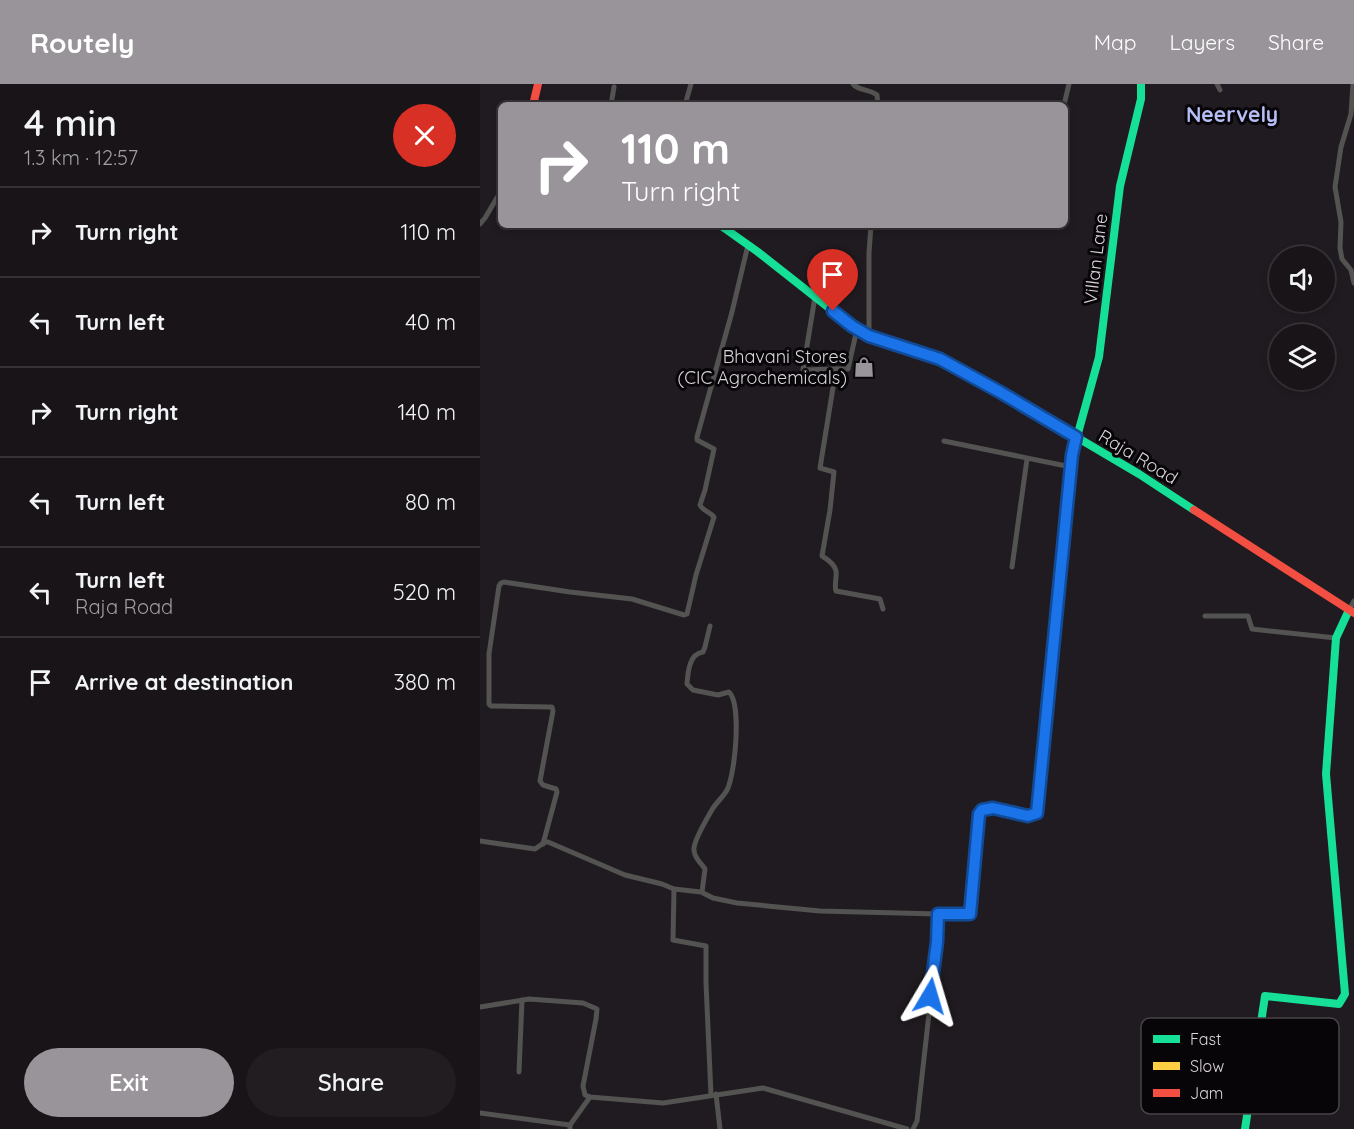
<!DOCTYPE html>
<meta charset="utf-8">
<style>
body{margin:0;font-family:Quicksand,sans-serif;background:#211d21;color:#f1f3f6;height:100vh;display:flex;flex-direction:column;font-size:22px;white-space:nowrap}
*{box-sizing:border-box;margin:0}
p{font-size:20px;color:#9f9ea2}
.icon{flex:none;width:33px;height:33px;fill:none;stroke:currentColor;stroke-width:2;stroke-linecap:round;stroke-linejoin:round}
.map{position:relative;flex:1;overflow:hidden}
.sheet{display:flex;flex-direction:column;background:#181418;width:480px}
.sheet>*{flex:none}
.hud{position:absolute;left:18px;top:18px;width:570px;height:126px;border-radius:9px;box-shadow:0 3px 9px #0003,0 0 0 2px #363337;background:#99939a;color:#fff;overflow:hidden}
.controls{position:absolute;left:789px;top:162px;display:grid;gap:12px}
.controls a{display:grid;place-items:center;width:66px;height:66px;border-radius:50%;background:#181418;box-shadow:0 3px 9px #0003,0 0 0 2px #363337;font-size:30px}
.pin{position:absolute;display:grid;place-items:center;width:51px;height:51px;color:#fff;margin:-62px -26px;border-radius:50% 50% 50% 0;rotate:-45deg;box-shadow:0 0 6px #0007}
.pin .icon{rotate:45deg}
.me{position:absolute;width:66px;margin:-33px;rotate:7deg;stroke-linejoin:round;filter:drop-shadow(0 0 4px #0008)}
.turn{display:flex;align-items:center;gap:21px;height:126px;padding:0 24px;font-size:27px}
.turn .icon{width:78px;height:78px;stroke-width:2.5}
.turn b{display:block;font-size:42px;line-height:51px}
.round{display:grid;place-items:center;flex:none;width:63px;height:63px;border-radius:32px;background:#211d21}
.overview{display:flex;align-items:center;justify-content:space-between;height:102px;padding:0 24px}
h1{font-size:36px;font-weight:600;line-height:45px}
.action{display:flex;gap:12px;margin-top:auto;padding:12px 24px}
.action a{flex:1;height:69px;border-radius:36px;background:#99939a;color:#fff;font-size:24px;font-weight:600;line-height:69px;text-align:center}
.action a+a{background:#211d21;color:#f1f3f6}
ul{padding:0;list-style:none}
li{display:flex;align-items:center;gap:18px;height:90px;padding:0 24px;border-top:2px solid #363337}
li div{flex:1}
li b{display:block;font-size:22px}
li em{font-style:normal}
header{display:flex;align-items:center;gap:36px;box-sizing:border-box;height:84px;padding:0 30px;background:#99939a;color:#fff}
header strong{font-size:28px}
nav{display:flex;gap:33px;margin-inline-start:auto;font-size:21px}
main{display:flex;flex:1;min-height:0}
.map>svg:first-child{display:block}
.lines{fill:none;stroke-linecap:round;stroke-linejoin:round}
.street{stroke:#535351;stroke-width:5}
.fast{stroke:#16e098;stroke-width:8}
.slow{stroke:#ffcf43;stroke-width:8}
.jam{stroke:#f24e42;stroke-width:8}
.route-casing{stroke:#114b97;stroke-width:15}
.route{stroke:#1a73e8;stroke-width:10}
.labels{text-anchor:middle;stroke-width:6;stroke-linejoin:round;paint-order:stroke}
.street-label{font-size:18px;fill:#dad4db;stroke:#080509}
.poi-label{font-size:18px;fill:#dad4db;stroke:#080509;text-anchor:end}
.quarter-label{font-size:21px;font-weight:bold;fill:#b5bdf5;stroke:#080509}
.key{fill:#080509;stroke:#474348;stroke-width:1.5}
.key-label{font-size:16px;fill:#dad4db}
</style>
<header>
<strong>Routely</strong>
<nav><a>Map</a><a>Layers</a><a>Share</a></nav>
</header>
<main>
<section class="sheet">
<div class="overview"><div><h1>4 min</h1><p>1.3 km · 12:57</p></div><a class="round" style="background:#d93025;color:#fff"><svg class="icon" aria-label="close" viewBox="0 0 24 24"><path d="M6 6l12 12M18 6L6 18"/></svg></a></div>
<ul>
<li><svg class="icon" aria-label="right" viewBox="0 0 24 24"><path d="M7 20v-9h11M14 6l5 5-5 5"/></svg><div><b>Turn right</b></div><em>110 m</em></li>
<li><svg class="icon" aria-label="left" viewBox="0 0 24 24"><path d="M17 20v-9H6M10 6l-5 5 5 5"/></svg><div><b>Turn left</b></div><em>40 m</em></li>
<li><svg class="icon" aria-label="right" viewBox="0 0 24 24"><path d="M7 20v-9h11M14 6l5 5-5 5"/></svg><div><b>Turn right</b></div><em>140 m</em></li>
<li><svg class="icon" aria-label="left" viewBox="0 0 24 24"><path d="M17 20v-9H6M10 6l-5 5 5 5"/></svg><div><b>Turn left</b></div><em>80 m</em></li>
<li><svg class="icon" aria-label="left" viewBox="0 0 24 24"><path d="M17 20v-9H6M10 6l-5 5 5 5"/></svg><div><b>Turn left</b><p>Raja Road</p></div><em>520 m</em></li>
<li><svg class="icon" aria-label="arrive" viewBox="0 0 24 24"><path d="M6 21V4h12l-3 4 3 4H6"/></svg><div><b>Arrive at destination</b></div><em>380 m</em></li>
</ul>
<div class="action"><a>Exit</a><a>Share</a></div>
</section>
<div class="map">
<svg width="874" height="1045" viewBox="0 0 874 1045">
<rect width="100%" height="100%" fill="#201b20"/>
<g class="lines">
<g class="street">
<path d="M373 0C379 7 390 5 397 11L398 21"/>
<path d="M737 0 740 6"/>
<path d="M873 0 871 30 861 63 855 103 861 138 860 164 862 175 871 186 874 199"/>
<path d="M131 21 134 3"/>
<path d="M205 21 211 0"/>
<path d="M584 21 589 0"/>
<path d="M0 140 5 134 21 107"/>
<path d="M335 213 323 286 356 285 340 384 354 388 350 426 342 472C347 475 355 481 356 487 357 493 354 500 356 507L400 515 403 525"/>
<path d="M389 252V169L391 141"/>
<path d="M356 285H368L377 245"/>
<path d="M464 357 591 383"/>
<path d="M532 483 547 375"/>
<path d="M869 526 874 517"/>
<path d="M725 532H768L772 545 856 554"/>
<path d="M0 757 55 765 65 758H68L145 791 182 800 194 805 221 808 233 814 257 819 340 827 458 830 457 858 437 1037 433 1045"/>
<path d="M63 760 77 708 76 705 63 701 60 697 73 627 72 623H69L14 622H11L9 620V570L19 502 21 499 24 498 90 508 152 515 204 531 207 530 216 491 234 433C230 428 223 427 220 421L225 406 234 365 217 356V353L252 228 268 161"/>
<path d="M194 805 193 856 226 862V899L231 1011"/>
<path d="M222 808 225 785C221 779 214 774 214 766 213 757 228 733 233 724 237 718 243 713 247 706 255 691 262 620 249 608L238 611 213 606 207 600C208 588 209 570 223 568L225 563 230 542"/>
<path d="M0 923 49 915 103 919 117 925 116 935 103 1002 105 1011 110 1013 183 1019 283 1004 427 1045"/>
<path d="M39 988 42 916"/>
<path d="M236 1010 240 1045"/>
<path d="M0 1029 90 1041"/>
<path d="M90 1045V1041L110 1013"/>
</g>
<g class="fast">
<path d="M240 141 278 168 372 242 389 252 460 275 520 308 659 390 714 426"/>
<path d="M568 617 592 371 619 273 640 102 661 15V0"/>
<path d="M765 1045 785 912 859 920 865 910 846 690 856 554 869 526"/>
</g>
<path class="slow" d="M458 830H490L499 730 502 726 513 724 548 732 557 729 568 617"/>
<g class="jam">
<path d="M53 21 58 0"/>
<path d="M714 426 874 529"/>
</g>
</g>
<g class="lines">
<g class="route-casing">
<path id="route" d="M353 227 372 242 389 252 460 275 520 308 596 353 592 371 557 729 548 732 513 724 502 726 499 730 490 830H458L457 858 450 912"/>
</g>
<use href="#route" class="route"/>
</g>
<defs>
<g id="shop-bare" transform="scale(1.62)"><path d="M-5-2.5h2.3a2.7 3.5 0 0 1 5.4 0H5L5.5 6h-11ZM-1.5-2.5h3a1.5 2.3 0 0 0-3 0Z" fill="#99939a" stroke="#080509" stroke-width="2.5" paint-order="stroke"/></g>
</defs>
<g fill-rule="evenodd">
<use href="#shop-bare" x="384" y="283"/>
</g>
<g class="labels">
<g class="street-label">
<text transform="translate(616 175) rotate(-83)" y="6">Villan Lane</text>
<text transform="translate(658 373) rotate(31)" y="6">Raja Road</text>
</g>
<g class="poi-label">
<text x="367" y="279">Bhavani Stores<tspan x="367" dy="21">(CIC Agrochemicals)</tspan></text>
</g>
<g class="quarter-label">
<text x="752" y="38">Neervely</text>
</g>
</g>
<rect x="661" y="934" width="198" height="96" rx="9" class="key"/>
<rect x="673" y="951" width="27" height="8" fill="#16e098"/>
<rect x="673" y="978" width="27" height="8" fill="#ffcf43"/>
<rect x="673" y="1005" width="27" height="8" fill="#f24e42"/>
<g class="key-label">
<text x="710" y="961">Fast</text>
<text x="710" y="988">Slow</text>
<text x="710" y="1015">Jam</text>
</g>
</svg>
<div class="controls">
<a><svg class="icon" aria-label="sound" viewBox="0 0 24 24"><path d="M4 9h4l5-4v14l-5-4H4zM17 9q2 3 0 6"/></svg></a>
<a><svg class="icon" aria-label="layers" viewBox="0 0 24 24"><path d="M12 4l9 5-9 5-9-5zM3 14l9 5 9-5"/></svg></a>
</div>
<div class="pin" style="left:353px;top:227px;background:#d93025"><svg class="icon" aria-label="arrive" viewBox="0 0 24 24"><path d="M6 21V4h12l-3 4 3 4H6"/></svg></div>
<svg class="me" style="left:450px;top:912px" viewBox="-20 -20 40 40"><path d="M0-17L14 15 0 8-14 15z" fill="#1a73e8" stroke="#fff" stroke-width="4"/></svg>
<div class="hud">
<div class="turn"><svg class="icon" aria-label="right" viewBox="0 0 24 24"><path d="M7 20v-9h11M14 6l5 5-5 5"/></svg><div><b>110 m</b>Turn right</div></div>
</div>
</div>
</main>
